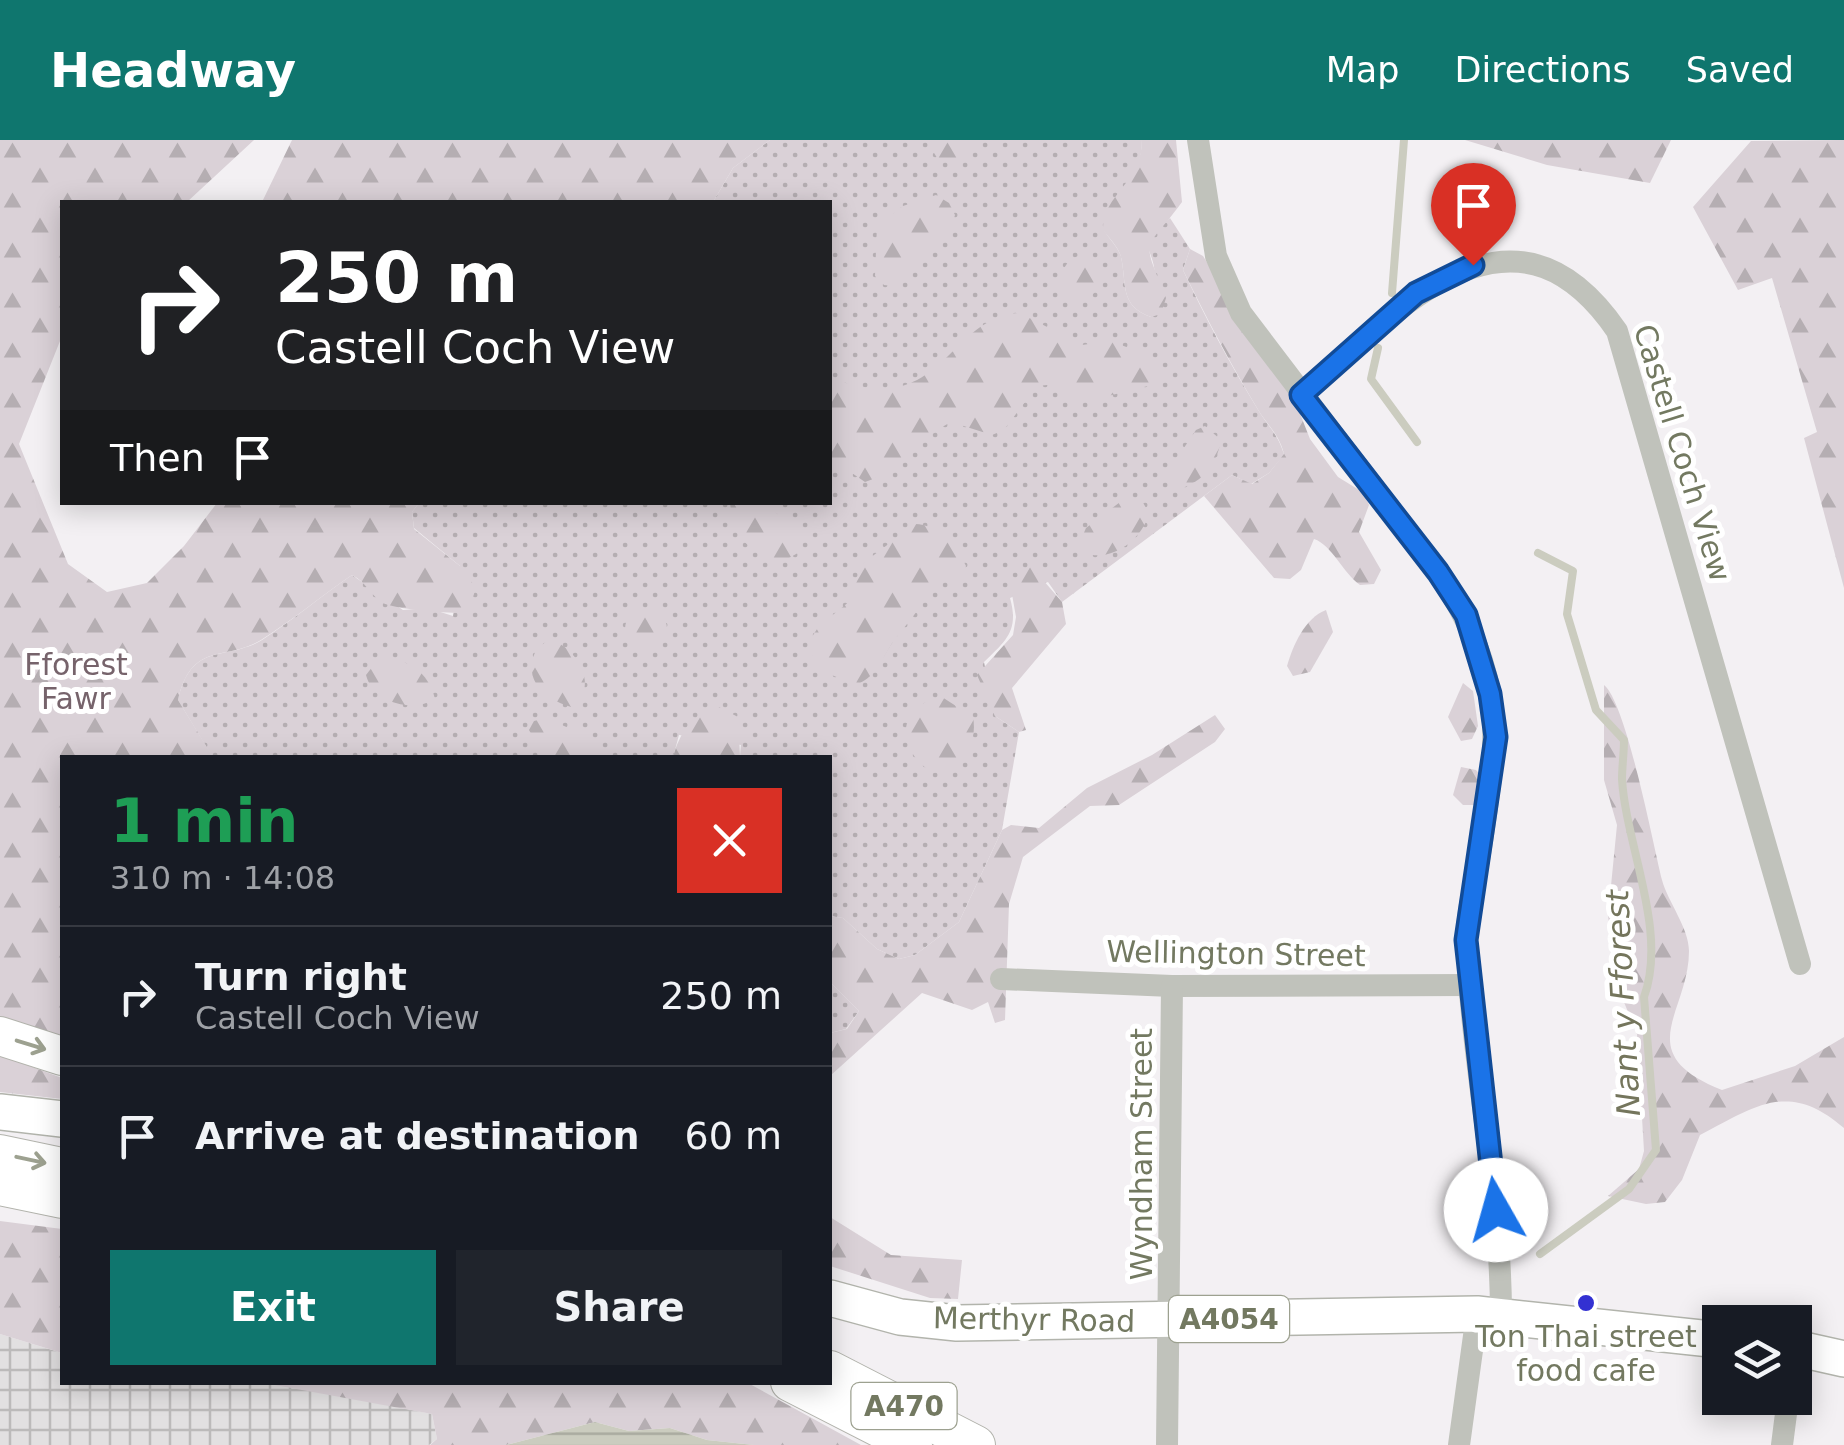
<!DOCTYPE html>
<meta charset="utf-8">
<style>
body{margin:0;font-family:"DejaVu Sans",sans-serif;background:#20242c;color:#f1f3f6;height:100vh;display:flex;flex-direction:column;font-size:38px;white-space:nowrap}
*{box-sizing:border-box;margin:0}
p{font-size:32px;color:#9ea1a6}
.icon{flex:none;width:55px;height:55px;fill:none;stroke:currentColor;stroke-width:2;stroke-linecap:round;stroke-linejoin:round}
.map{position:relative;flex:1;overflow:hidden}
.drawer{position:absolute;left:60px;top:615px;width:772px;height:630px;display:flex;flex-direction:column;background:#171b24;border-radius:0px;box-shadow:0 5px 25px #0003}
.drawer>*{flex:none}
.top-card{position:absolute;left:60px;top:60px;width:772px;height:305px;border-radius:0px;box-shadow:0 5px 25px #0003;background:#202124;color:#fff;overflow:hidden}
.fabs{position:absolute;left:1702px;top:1165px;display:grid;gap:20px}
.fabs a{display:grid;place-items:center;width:110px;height:110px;border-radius:0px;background:#171b24;box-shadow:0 5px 25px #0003;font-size:50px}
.pin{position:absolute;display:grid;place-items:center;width:85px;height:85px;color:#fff;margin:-102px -42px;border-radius:50% 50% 50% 0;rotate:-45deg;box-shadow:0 0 10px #0007}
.pin .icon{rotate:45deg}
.me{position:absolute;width:110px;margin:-55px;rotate:353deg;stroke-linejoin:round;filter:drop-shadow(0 0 8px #0008)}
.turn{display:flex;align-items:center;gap:35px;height:210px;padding:0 50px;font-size:45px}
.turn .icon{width:130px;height:130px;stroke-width:2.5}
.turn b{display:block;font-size:70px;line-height:85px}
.then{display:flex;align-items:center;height:95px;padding:0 50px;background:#0003;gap:20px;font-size:38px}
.round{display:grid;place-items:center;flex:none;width:105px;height:105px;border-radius:0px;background:#20242c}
.summary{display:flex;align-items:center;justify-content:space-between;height:170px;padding:0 50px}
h1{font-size:60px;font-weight:800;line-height:75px;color:#1e9e55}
.button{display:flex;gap:20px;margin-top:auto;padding:20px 50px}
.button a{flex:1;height:115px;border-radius:0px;background:#0f766e;color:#fff;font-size:40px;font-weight:800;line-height:115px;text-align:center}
.button a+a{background:#20242c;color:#f1f3f6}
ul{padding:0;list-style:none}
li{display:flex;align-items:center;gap:30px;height:140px;padding:0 50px;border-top:2px solid #363941}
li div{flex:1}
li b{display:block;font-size:38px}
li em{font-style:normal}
header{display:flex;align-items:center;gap:60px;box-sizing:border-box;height:140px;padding:0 50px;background:#0f766e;color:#fff}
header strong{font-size:48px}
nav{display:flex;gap:55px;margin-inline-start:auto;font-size:35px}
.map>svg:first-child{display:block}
.industrial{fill:url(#industrial-grid)}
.grass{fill:url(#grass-dots)}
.forest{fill:url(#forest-firs)}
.water{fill:url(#water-rules)}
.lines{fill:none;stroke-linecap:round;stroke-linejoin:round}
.stream{stroke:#cbccbf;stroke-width:8}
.primary-casing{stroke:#b2b4ac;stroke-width:38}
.trunk-casing{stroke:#b2b3ac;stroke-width:40}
.minor{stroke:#c0c2bb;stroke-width:22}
.primary{stroke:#fff;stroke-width:35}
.trunk{stroke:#fff;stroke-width:38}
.oneway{stroke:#9da190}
.route-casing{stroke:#114b97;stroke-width:25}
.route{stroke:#1a73e8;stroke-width:18}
.poi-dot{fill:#3331d2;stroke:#fff;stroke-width:4}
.labels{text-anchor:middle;stroke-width:10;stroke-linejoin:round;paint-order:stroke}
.shield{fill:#fff;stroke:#9da190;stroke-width:2.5}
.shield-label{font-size:28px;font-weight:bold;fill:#737961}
.street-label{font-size:30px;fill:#737961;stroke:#fff}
.park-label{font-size:30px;fill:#76636b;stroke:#fff}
.poi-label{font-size:30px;fill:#737961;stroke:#fff}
.water-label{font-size:32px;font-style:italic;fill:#74755c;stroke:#fff}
</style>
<header>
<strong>Headway</strong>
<nav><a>Map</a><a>Directions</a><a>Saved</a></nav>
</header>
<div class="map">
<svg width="1844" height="1305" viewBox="0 0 1844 1305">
<defs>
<pattern id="industrial-grid" width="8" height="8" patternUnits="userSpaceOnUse" patternTransform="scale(2.5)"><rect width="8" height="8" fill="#e2e0e1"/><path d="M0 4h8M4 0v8" fill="none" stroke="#bcbaba"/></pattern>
<pattern id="grass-dots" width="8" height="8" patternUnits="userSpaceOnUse" patternTransform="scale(2.5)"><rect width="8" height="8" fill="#dad1d7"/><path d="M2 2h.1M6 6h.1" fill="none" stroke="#b5aeb2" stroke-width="1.8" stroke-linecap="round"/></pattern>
<pattern id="forest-firs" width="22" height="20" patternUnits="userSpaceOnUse" patternTransform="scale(2.5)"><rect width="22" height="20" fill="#dad1d7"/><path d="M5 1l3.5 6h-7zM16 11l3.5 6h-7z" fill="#b5aeb2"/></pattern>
<pattern id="water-rules" width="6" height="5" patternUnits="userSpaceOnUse" patternTransform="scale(2.5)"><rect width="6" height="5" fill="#cbccbf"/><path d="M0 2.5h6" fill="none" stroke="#a9aa9f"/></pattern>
</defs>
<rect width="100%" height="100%" fill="#f3f0f3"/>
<path class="industrial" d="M0 1194 62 1213V1242H264L301 1248 432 1274 437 1299 429 1305H0Z"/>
<g class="grass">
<path d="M770 0H1142C1142 42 1114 51 1104 90 1109 99 1119 108 1121 117 1127 143 1119 166 1151 177 1152 164 1156 148 1155 135 1153 103 1133 108 1170 78L1190 109 1183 130C1205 177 1230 224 1257 268 1267 285 1279 295 1284 315L1269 333 1251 344 1232 335 1062 462 1048 442 1010 458C1019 490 1007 500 984 522L995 576 1019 592 1002 690 959 782 915 815 899 819 877 809 843 778 830 776V618L740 617 741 605 679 595 673 617 213 618 178 560C192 500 226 522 262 500 293 480 321 456 352 435L403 470 428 468 453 476 460 426 414 388 412 372 419 363 830 362V62H713L733 28Z"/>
<path d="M830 842 859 871 846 889 830 893Z"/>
</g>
<g class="forest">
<path d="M0 0H254L187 62H62V196L19 304 68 424 107 452 147 443 184 406 217 363H419L412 372 414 389 460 426 476 448 468 472C458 475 389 469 381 462 369 453 367 443 352 435 321 456 293 480 261 500 226 522 192 500 178 560L213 617 62 618V904L0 886Z"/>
<path d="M292 0H770L733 28 713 62H262Z"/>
<path d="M926 0H978C967 14 958 24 939 21Z"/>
<path d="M1142 0H1176L1182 62C1143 115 1141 94 1166 158L1161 174 1151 177C1119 166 1127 143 1121 117 1119 108 1109 98 1103 90 1102 55 1142 43 1142 0Z"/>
<path d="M1465 0H1671L1650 43 1547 25Z"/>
<path d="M1844 0V448L1804 298 1817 292 1772 138 1738 150 1693 67 1751 1Z"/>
<path d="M936 55 949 63 955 75 951 88 893 146 884 145 875 136 877 85 903 66Z"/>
<path d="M1190 109 1203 116 1297 266 1310 299 1338 337 1364 353 1369 365 1359 392 1381 430 1374 444 1360 445C1343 433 1332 405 1314 399L1301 430 1290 439 1274 438 1204 356 1232 335 1252 344 1269 333 1284 314C1279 294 1267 285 1257 268 1230 223 1206 177 1183 130Z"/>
<path d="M1091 113C1105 136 1101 156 1075 166 1049 148 1060 115 1091 113Z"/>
<path d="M1020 173 1082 205 1110 201 1132 209 1152 219 1160 231 1156 244 1080 263 1047 245 1037 246 1004 290 992 295 951 282C919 298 903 330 865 342L830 318V237C943 284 947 176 1020 173Z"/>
<path d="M1205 286 1221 300C1216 326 1204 340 1180 349L1171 345 1167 333 1196 290Z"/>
<path d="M1128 356 1142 361 1149 373C1143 399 1111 423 1085 413L1080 402 1086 388Z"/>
<path d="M730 363H772V369L798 392 803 410 782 422C747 411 734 398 730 363Z"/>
<path d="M915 384C937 384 958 407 966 426L961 439H935C925 464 912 477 896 498 881 516 880 535 856 545L817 529 808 503 819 486 850 461 862 424Z"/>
<path d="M1031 426 1062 462 1066 484 1012 548 1026 590 1019 592 995 576 977 535 1013 495 1016 477 1010 443Z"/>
<circle cx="646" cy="489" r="21"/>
<path d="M1326 470 1333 492 1310 532 1293 536 1287 526C1293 505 1305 478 1326 470Z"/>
<path d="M549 499C577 507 601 548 571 567 544 559 522 540 536 510Z"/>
<path d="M380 517C408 519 428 531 435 559 413 573 373 563 366 535Z"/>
<path d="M1463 543 1473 551 1478 586 1472 599 1461 601 1448 577Z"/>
<path d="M1604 545C1626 562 1653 704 1662 740 1668 762 1689 788 1689 811 1689 873 1629 913 1722 950L1795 926 1844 897V988C1789 940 1756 966 1700 995L1682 1040 1665 1062 1646 1064 1608 1056 1639 1029 1644 1011 1637 894 1617 845 1608 776 1617 685 1604 640Z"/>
<path d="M942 557 973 577C978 605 962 627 933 633 894 609 897 564 942 557Z"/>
<path d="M717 566 738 577 740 617H673C680 592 691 576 717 566Z"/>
<path d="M1215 575 1225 589 1215 602 1119 665 1090 666 1023 717 1009 764 1005 880 995 883 988 862 972 870 922 853 830 936V893L847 889 859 871 830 842V776L843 778 877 809 899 819 915 815 959 782 1002 690 1011 685 1039 688 1087 648 1152 615Z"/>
<path d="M546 578 589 597 610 617H544L529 590 534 581Z"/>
<path d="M1461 627 1476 630 1484 639 1477 665H1463L1453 655Z"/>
<path d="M0 915 62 938V959L0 952Z"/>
<path d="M830 1077 891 1115 962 1120 958 1159 930 1158 830 1126Z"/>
<path d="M0 1081 62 1089V1213L0 1194Z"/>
<path d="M264 1243H748L861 1305H754L707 1300 670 1288 629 1291 595 1282 506 1305H430L437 1299 432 1274Z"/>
</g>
<path class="water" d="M595 1282 629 1291 670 1288 707 1300 754 1305H506Z"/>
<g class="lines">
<g class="stream">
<path d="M1392 153 1404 0"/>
<path d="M1378 208 1371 239 1417 302"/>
<path d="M1538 413 1573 431 1567 474 1596 570 1624 600C1624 613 1622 627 1622 639 1626 706 1668 791 1644 857L1656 1010 1629 1049 1540 1114"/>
</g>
<g class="primary-casing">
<g id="primary">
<path d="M0 972 62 979"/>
<path d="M830 1158 900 1177 957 1183 1477 1174 1720 1200"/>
<path d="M1795 1208 1844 1219"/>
</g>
</g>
<g class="trunk-casing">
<g id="trunk">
<path d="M0 896 62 916"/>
<path d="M0 1014 62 1027"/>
<path d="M0 1046 62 1059"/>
<path d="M830 1230 976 1305"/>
<path d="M790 1242 913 1305"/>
</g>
</g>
<g class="minor">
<path d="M1198 0 1216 116 1241 173 1438 432C1507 540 1499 593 1480 714 1475 743 1465 776 1467 804 1472 929 1501 1050 1501 1175"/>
<path d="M1301 255C1394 173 1512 38 1617 191L1800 824"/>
<path d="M1001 839 1172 846 1470 845"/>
<path d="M1167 1305 1172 846"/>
<path d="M1459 1305 1477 1174"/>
<path d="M1782 1305 1788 1258"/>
</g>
<use href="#primary" class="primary"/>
<use href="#trunk" class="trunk"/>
</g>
<defs><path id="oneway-shaft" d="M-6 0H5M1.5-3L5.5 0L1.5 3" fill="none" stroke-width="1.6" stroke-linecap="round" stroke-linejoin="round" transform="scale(2.5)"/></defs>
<g class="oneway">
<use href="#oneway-shaft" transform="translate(31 905) rotate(17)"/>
<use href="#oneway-shaft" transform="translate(31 1020) rotate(12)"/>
</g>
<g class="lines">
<g class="route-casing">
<path id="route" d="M1473 125 1416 153 1301 255 1438 432 1466 475 1490 554 1496 597 1466 800 1496 1070"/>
</g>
<use href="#route" class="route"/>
</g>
<circle class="poi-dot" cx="1586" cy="1163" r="10"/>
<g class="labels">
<g class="shield">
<rect x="1169" y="1156" width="120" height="46" rx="8"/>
<rect x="851.5" y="1243" width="105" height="46" rx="8"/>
</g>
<g class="shield-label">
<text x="1229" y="1189">A4054</text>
<text x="904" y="1276">A470</text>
</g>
<g class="street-label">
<text transform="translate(1682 313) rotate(73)" y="10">Castell Coch View</text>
<text transform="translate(1236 814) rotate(1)" y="10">Wellington Street</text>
<text transform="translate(1142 1014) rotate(-90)" y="10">Wyndham Street</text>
<text transform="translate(1034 1180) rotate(1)" y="10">Merthyr Road</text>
</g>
<g class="park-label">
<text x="76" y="535">Fforest<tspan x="76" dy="34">Fawr</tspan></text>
</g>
<g class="poi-label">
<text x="1586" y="1207">Ton Thai street<tspan x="1586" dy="34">food cafe</tspan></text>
</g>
<g class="water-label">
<text transform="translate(1623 863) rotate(-93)" y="11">Nant y Fforest</text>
</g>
</g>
</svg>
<div class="fabs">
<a><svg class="icon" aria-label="layers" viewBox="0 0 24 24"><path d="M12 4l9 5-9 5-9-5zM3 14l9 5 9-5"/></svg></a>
</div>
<div class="pin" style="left:1473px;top:125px;background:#d93025"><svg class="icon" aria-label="arrive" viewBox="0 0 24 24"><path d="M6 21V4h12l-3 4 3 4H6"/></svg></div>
<svg class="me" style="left:1496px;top:1070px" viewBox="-20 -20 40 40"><circle r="19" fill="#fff"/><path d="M0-13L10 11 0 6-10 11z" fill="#1a73e8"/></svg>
<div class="top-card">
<div class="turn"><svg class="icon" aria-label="right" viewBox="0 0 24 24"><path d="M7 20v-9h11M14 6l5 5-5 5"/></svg><div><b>250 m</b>Castell Coch View</div></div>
<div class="then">Then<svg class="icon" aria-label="arrive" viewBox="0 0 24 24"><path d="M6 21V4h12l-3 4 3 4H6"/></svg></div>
</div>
<section class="drawer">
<div class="summary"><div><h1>1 min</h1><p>310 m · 14:08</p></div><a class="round" style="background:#d93025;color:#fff"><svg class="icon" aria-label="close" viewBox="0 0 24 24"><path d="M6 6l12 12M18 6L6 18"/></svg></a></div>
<ul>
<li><svg class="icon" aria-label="right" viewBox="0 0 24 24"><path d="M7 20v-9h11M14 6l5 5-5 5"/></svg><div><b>Turn right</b><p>Castell Coch View</p></div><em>250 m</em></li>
<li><svg class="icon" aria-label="arrive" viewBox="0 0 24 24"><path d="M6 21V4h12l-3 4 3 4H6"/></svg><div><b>Arrive at destination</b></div><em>60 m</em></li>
</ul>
<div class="button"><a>Exit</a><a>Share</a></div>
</section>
</div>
